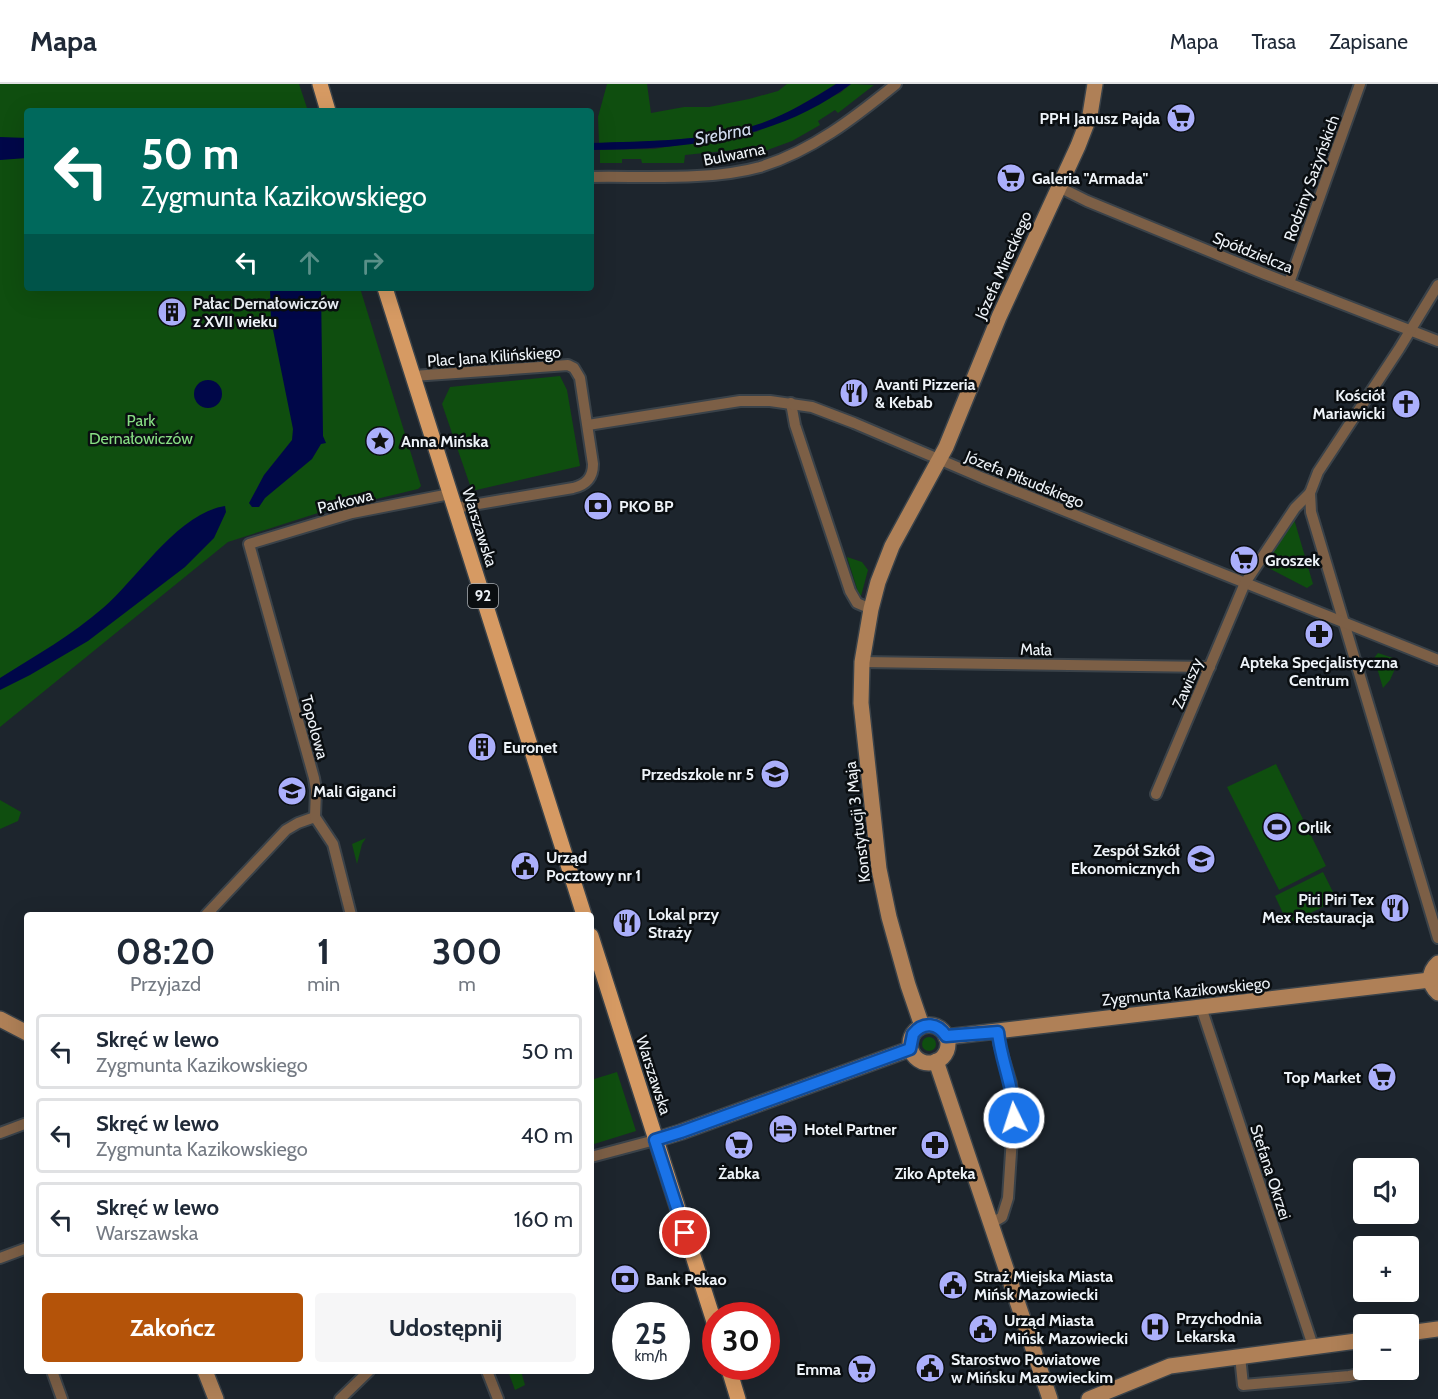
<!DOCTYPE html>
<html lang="pl">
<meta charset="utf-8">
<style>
body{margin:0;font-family:Cabin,sans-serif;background:#f6f6f7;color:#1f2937;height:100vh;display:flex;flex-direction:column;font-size:22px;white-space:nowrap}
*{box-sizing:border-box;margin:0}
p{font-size:20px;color:#747a83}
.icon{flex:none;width:33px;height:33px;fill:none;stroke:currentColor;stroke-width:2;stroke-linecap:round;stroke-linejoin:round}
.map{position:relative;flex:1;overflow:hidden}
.details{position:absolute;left:24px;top:828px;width:570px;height:462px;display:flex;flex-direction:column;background:#fff;border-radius:6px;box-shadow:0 6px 24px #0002}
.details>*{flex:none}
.banner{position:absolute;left:24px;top:24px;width:570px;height:183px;border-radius:6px;box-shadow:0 6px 24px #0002;background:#00695c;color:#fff;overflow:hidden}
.controls{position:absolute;left:1353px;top:1074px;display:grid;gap:12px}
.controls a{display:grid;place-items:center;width:66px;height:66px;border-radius:6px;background:#fff;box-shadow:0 6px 24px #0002;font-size:30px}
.speed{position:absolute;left:612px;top:1218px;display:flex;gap:12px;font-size:30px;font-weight:700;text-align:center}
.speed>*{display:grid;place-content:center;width:78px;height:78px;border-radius:50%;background:#fff;box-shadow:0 6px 24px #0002;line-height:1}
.speed small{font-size:15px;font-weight:400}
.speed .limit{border:9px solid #d22;background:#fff;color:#111}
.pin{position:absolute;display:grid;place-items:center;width:51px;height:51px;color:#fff;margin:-26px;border:3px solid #fff;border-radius:50%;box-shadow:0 2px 6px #0007}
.me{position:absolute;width:66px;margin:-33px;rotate:356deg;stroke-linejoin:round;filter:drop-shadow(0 0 4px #0008)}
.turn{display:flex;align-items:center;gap:21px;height:126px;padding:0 18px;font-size:27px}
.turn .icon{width:78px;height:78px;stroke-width:2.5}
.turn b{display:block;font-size:42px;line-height:51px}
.lanes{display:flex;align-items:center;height:57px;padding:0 18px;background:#0003;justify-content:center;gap:30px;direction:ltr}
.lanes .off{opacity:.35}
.eta{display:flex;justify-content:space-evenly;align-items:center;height:102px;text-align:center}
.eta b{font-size:36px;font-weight:700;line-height:42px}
.button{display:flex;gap:12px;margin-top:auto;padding:12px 18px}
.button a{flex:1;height:69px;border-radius:6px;background:#b45309;color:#fff;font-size:24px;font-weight:700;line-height:69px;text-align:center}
.button a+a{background:#f6f6f7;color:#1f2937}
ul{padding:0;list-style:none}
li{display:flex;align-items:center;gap:18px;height:75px;margin:0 12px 9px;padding:0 6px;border:3px solid #e0e1e3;border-radius:6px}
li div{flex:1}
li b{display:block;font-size:22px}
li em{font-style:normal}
header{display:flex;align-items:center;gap:36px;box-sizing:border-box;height:84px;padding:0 30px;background:#fff;border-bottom:2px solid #e0e1e3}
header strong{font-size:28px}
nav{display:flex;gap:33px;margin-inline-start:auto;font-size:21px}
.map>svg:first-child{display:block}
.green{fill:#0f4e0f}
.water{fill:#000749}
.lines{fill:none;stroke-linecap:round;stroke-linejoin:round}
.street-casing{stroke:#3a4249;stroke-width:14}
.secondary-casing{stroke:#3a4249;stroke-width:18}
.primary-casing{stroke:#3a4249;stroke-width:18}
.street{stroke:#7c5f46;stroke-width:10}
.secondary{stroke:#af8057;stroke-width:15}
.primary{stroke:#d69a63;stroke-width:15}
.route-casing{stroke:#114b97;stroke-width:15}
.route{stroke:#1a73e8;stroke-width:10}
.labels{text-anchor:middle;stroke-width:5;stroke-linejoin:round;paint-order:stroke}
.shield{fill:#0a0e11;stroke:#aaaeb3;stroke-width:1.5}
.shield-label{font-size:15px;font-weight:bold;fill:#eef3f8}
.poi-label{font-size:16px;font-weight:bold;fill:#eef3f8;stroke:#0a0e11;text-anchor:start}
.street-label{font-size:16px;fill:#eef3f8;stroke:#0a0e11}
.park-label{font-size:16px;fill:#88de84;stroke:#0a0e11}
.water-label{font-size:18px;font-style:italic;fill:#cfd9ed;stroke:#0a0e11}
</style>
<header>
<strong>Mapa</strong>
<nav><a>Mapa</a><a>Trasa</a><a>Zapisane</a></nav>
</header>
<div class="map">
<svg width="1438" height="1315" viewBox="0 0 1438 1315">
<rect width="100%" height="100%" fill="#1d252d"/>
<g class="green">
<path d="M0 0H299L308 27H27V204H360L421 402 418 405 318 429 228 458 0 643Z"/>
<path d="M607 0H647L651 29 684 23H709L749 15 778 7 787 0H836C818 11 799 23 780 32 725 57 659 57 599 59L598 33Z"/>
<path d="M851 0 874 1 838 29 835 26 818 37 820 41 792 57 754 71 752 64 685 71 684 79H642L641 75H622V79H600V66L654 65 756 48 840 9Z"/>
<path d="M560 292 567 306 580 382 472 407 442 320 450 303Z"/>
<path d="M1294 435 1313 500 1307 504 1263 481Z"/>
<path d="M847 473 862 478 868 486 861 512 859 511Z"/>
<path d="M1378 569 1396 575 1398 578 1390 596 1383 604 1374 574Z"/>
<path d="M1276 680 1326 782 1279 806 1227 703Z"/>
<path d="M0 716 21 728 18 737 0 745Z"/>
<path d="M366 754 362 760 357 780 352 760Z"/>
<path d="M1323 788 1337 816 1288 840 1275 812Z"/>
<circle cx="929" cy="960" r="7"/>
<path d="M617 988 636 1047 591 1061V996Z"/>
<path d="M508 1287H521L525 1301 515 1306Z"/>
</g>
<g class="water">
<path d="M836 0H851C774 58 683 65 591 66V59C647 57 705 58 759 40 786 31 812 15 836 0Z"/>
<path d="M0 53 27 54V74L0 76Z"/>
<path d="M270 204H321L323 352 326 359 321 360 312 375 265 414 259 423H252L249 419 264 391 292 356 293 345 271 236Z"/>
<circle cx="208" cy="310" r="14"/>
<path d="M225 422 226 428 214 454 185 483 88 557 30 591 0 606V594C35 572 72 551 103 524 138 494 178 429 225 422Z"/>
</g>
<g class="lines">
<g class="street-casing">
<g id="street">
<path d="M591 93C643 92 710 97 760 83 812 67 854 34 896 0"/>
<path d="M1059 103 1087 117 1265 190 1438 257"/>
<path d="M1289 199 1360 0"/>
<path d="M1438 201 1399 265 1318 388 1310 409 1311 428 1438 854"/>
<path d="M413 292 568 281 574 284 580 294 593 380C593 394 586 401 573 404L455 424"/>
<path d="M791 319 795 341 850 507 857 519 871 525"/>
<path d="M588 341 740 317H770L812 323 854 339 983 394 1438 576"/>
<path d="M862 578 1210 583"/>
<path d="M1156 710 1245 499 1295 424 1310 409"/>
<path d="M206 831 286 746 298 739 315 733"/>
<path d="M351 831 333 760 315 733 316 706 314 694 249 460 352 429 450 410"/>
<path d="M1201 923 1313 1262"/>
<path d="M0 1049 27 1039"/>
<path d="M591 1073 655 1056"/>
<path d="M992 1139 1002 1133 1008 1114 1014 1023 1011 999 999 959 998 948"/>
<path d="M0 1174 27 1164"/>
<path d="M1240 1272 1243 1301 1349 1292 1374 1287"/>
<path d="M52 1287 62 1315"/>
<path d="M487 1287 498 1315"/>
<path d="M340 1315 369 1287"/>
</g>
</g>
<g class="secondary-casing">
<g id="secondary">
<path d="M1438 879C1428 888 1428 900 1438 909"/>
<path d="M0 935 27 949"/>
<circle cx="929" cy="960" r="19"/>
<path d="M922 942 908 901 889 833 879 785 861 619 862 578 871 525 878 498 892 462 946 363 999 233 1078 62 1090 31 1095 0"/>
<path d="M946 953 1430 896"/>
<path d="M936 977 1050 1315"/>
<path d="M655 1056 681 1048 910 965"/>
<path d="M1408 1249 1438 1245"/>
<path d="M205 1287 216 1315"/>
<path d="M1089 1315 1170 1282 1364 1256"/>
</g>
</g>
<g class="primary-casing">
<g id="primary">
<path d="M320 0 328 27"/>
<path d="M385 204 584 831"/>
<path d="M591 852 716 1244"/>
<path d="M728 1282 738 1315"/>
</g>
</g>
<use href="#street" class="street"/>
<use href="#secondary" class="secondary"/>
<use href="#primary" class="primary"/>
</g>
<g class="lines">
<g class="route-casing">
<path id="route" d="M685 1149 655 1056 681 1048 910 965 913 950C923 937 938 939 946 952L998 948C1001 978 1014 1002 1014 1034"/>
</g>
<use href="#route" class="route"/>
</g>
<defs>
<g id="supermarket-disc" transform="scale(1.5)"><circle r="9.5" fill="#abaffb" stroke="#0a0e11"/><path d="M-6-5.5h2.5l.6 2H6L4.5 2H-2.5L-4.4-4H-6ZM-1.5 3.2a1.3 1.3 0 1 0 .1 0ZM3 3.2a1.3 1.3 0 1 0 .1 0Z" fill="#111"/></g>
<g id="building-disc" transform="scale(1.5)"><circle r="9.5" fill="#abaffb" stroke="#0a0e11"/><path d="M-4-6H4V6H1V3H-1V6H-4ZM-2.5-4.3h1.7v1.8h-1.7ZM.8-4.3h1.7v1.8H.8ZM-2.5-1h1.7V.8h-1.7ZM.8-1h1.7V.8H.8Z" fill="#111"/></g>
<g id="restaurant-disc" transform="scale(1.5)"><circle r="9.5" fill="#abaffb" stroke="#0a0e11"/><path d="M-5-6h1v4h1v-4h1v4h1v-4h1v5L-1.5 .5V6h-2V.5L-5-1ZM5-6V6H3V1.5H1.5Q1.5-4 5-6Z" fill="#111"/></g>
<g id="church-disc" transform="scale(1.5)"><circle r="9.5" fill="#abaffb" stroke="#0a0e11"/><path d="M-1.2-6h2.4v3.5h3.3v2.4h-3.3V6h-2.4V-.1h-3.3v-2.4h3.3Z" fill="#111"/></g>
<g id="sight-disc" transform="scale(1.5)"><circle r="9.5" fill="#abaffb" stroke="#0a0e11"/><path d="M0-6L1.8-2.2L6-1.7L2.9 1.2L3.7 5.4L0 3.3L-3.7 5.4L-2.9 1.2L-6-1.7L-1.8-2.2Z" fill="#111"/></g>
<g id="bank-disc" transform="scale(1.5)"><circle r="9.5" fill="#abaffb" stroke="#0a0e11"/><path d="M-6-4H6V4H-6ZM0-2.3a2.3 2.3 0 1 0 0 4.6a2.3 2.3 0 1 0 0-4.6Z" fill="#111"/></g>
<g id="pharmacy-disc" transform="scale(1.5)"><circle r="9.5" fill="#abaffb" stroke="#0a0e11"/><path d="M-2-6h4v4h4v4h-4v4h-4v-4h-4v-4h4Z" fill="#111"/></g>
<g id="school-disc" transform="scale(1.5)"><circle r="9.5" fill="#abaffb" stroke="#0a0e11"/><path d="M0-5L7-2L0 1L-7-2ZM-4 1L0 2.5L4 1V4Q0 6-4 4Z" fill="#111"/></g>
<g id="stadium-disc" transform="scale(1.5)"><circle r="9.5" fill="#abaffb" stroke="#0a0e11"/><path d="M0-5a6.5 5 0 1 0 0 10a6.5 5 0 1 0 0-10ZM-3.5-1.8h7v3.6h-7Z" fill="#111"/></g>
<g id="civic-disc" transform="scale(1.5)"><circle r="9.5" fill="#abaffb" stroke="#0a0e11"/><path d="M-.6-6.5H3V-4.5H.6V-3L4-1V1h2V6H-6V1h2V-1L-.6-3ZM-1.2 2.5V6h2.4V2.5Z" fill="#111"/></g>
<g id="hotel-disc" transform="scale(1.5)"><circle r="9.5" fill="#abaffb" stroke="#0a0e11"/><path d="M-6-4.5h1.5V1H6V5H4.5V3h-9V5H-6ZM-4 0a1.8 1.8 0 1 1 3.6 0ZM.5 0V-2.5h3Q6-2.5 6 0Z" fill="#111"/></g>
<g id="hospital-disc" transform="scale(1.5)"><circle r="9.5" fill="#abaffb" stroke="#0a0e11"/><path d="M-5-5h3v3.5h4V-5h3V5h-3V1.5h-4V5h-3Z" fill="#111"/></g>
</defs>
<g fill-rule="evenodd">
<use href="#supermarket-disc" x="1181" y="34"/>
<use href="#supermarket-disc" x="1011" y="94"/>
<use href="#building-disc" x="172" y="228"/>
<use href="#restaurant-disc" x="854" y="309"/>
<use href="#church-disc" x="1406" y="320"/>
<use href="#sight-disc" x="380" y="357"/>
<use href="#bank-disc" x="598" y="422"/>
<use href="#supermarket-disc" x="1244" y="476"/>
<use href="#pharmacy-disc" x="1319" y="550"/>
<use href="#building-disc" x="482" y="663"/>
<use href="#school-disc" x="775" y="690"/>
<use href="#school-disc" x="292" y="707"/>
<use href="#stadium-disc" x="1277" y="743"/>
<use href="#school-disc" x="1201" y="775"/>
<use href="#civic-disc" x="525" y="782"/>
<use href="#restaurant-disc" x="1395" y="824"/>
<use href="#restaurant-disc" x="627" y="839"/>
<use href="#supermarket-disc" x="1382" y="993"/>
<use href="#hotel-disc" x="783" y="1045"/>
<use href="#supermarket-disc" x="739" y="1061"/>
<use href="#pharmacy-disc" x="935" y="1061"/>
<use href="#bank-disc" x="625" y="1195"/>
<use href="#civic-disc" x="953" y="1201"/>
<use href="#hospital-disc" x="1155" y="1243"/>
<use href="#civic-disc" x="983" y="1245"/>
<use href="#civic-disc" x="930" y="1284"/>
<use href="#supermarket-disc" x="862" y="1285"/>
</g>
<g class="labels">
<rect class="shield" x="468" y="500" width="30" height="24" rx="4.5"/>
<g class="shield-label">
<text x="483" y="517">92</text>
</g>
<g class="poi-label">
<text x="1160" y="40" text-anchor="end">PPH Janusz Pajda</text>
<text x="1032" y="100">Galeria "Armada"</text>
<text x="193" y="225">Pałac Dernałowiczów<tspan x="193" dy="18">z XVII wieku</tspan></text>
<text x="875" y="306">Avanti Pizzeria<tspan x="875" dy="18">&amp; Kebab</tspan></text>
<text x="1385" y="317" text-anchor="end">Kościół<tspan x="1385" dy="18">Mariawicki</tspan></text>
<text x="401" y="363">Anna Mińska</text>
<text x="619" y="428">PKO BP</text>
<text x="1265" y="482">Groszek</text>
<text x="1319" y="584" text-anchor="middle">Apteka Specjalistyczna<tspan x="1319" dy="18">Centrum</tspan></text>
<text x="503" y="669">Euronet</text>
<text x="754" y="696" text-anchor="end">Przedszkole nr 5</text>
<text x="313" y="713">Mali Giganci</text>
<text x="1298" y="749">Orlik</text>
<text x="1180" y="772" text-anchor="end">Zespół Szkół<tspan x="1180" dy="18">Ekonomicznych</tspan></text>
<text x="546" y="779">Urząd<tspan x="546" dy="18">Pocztowy nr 1</tspan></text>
<text x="1374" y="821" text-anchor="end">Piri Piri Tex<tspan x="1374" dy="18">Mex Restauracja</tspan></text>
<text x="648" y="836">Lokal przy<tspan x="648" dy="18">Straży</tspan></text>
<text x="1361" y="999" text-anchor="end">Top Market</text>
<text x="804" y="1051">Hotel Partner</text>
<text x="739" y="1095" text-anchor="middle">Żabka</text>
<text x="935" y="1095" text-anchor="middle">Ziko Apteka</text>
<text x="974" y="1198">Straż Miejska Miasta<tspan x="974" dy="18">Mińsk Mazowiecki</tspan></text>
<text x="646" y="1201">Bank Pekao</text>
<text x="1176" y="1240">Przychodnia<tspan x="1176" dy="18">Lekarska</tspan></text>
<text x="1004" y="1242">Urząd Miasta<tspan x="1004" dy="18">Mińsk Mazowiecki</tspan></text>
<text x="951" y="1281">Starostwo Powiatowe<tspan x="951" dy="18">w Mińsku Mazowieckim</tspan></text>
<text x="841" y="1291" text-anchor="end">Emma</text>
</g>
<g class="street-label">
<text transform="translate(734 70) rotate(-11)" y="6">Bulwarna</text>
<text transform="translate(1311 94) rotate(-70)" y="6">Rodziny Sażyńskich</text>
<text transform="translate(1253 168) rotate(22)" y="6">Spółdzielcza</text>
<text transform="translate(1003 181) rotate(-66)" y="6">Józefa Mireckiego</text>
<text transform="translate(494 272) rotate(-4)" y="6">Plac Jana Kilińskiego</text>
<text transform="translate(1025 395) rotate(22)" y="6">Józefa Piłsudskiego</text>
<text transform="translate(345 417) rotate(-14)" y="6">Parkowa</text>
<text transform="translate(480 443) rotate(72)" y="6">Warszawska</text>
<text transform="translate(1036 565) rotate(1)" y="6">Mała</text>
<text transform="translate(1187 599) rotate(-67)" y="6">Zawiszy</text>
<text transform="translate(315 643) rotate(75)" y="6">Topolowa</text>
<text transform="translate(857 738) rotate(-97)" y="6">Konstytucji 3 Maja</text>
<text transform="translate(1186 907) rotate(-6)" y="6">Zygmunta Kazikowskiego</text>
<text transform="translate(654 991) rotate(72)" y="6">Warszawska</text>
<text transform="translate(1271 1088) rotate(72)" y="6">Stefana Okrzei</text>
</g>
<g class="park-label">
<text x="141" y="342">Park<tspan x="141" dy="18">Dernałowiczów</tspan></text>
</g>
<g class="water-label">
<text transform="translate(723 50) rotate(-11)" y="6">Srebrna</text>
</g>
</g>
</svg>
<div class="controls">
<a><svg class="icon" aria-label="sound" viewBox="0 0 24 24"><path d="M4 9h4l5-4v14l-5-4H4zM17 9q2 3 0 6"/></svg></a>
<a>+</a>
<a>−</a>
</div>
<div class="speed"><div>25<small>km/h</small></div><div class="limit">30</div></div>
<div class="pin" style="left:685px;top:1149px;background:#d93025"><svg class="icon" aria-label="arrive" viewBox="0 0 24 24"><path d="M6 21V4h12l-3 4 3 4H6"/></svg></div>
<svg class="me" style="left:1014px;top:1034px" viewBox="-20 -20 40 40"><circle r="17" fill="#1a73e8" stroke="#fff" stroke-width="3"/><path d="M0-11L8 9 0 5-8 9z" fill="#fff"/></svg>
<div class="banner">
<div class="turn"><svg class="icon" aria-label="left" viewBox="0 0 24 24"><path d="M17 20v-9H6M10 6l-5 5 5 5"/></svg><div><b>50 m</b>Zygmunta Kazikowskiego</div></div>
<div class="lanes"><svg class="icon" aria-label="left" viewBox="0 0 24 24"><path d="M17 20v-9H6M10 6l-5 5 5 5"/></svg><svg class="icon off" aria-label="ahead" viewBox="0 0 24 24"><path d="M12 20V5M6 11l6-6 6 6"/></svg><svg class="icon off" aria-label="right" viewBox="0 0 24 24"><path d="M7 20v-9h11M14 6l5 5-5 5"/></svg></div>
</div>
<section class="details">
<div class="eta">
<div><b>08:20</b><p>Przyjazd</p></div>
<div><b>1</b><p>min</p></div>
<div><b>300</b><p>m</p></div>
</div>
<ul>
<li><svg class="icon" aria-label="left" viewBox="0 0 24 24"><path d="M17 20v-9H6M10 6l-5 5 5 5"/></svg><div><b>Skręć w lewo</b><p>Zygmunta Kazikowskiego</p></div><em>50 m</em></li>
<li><svg class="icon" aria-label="left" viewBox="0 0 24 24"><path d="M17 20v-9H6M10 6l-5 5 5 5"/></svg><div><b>Skręć w lewo</b><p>Zygmunta Kazikowskiego</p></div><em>40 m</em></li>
<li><svg class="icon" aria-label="left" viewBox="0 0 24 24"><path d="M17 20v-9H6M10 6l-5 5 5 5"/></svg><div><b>Skręć w lewo</b><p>Warszawska</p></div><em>160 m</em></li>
</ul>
<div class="button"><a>Zakończ</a><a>Udostępnij</a></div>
</section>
</div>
